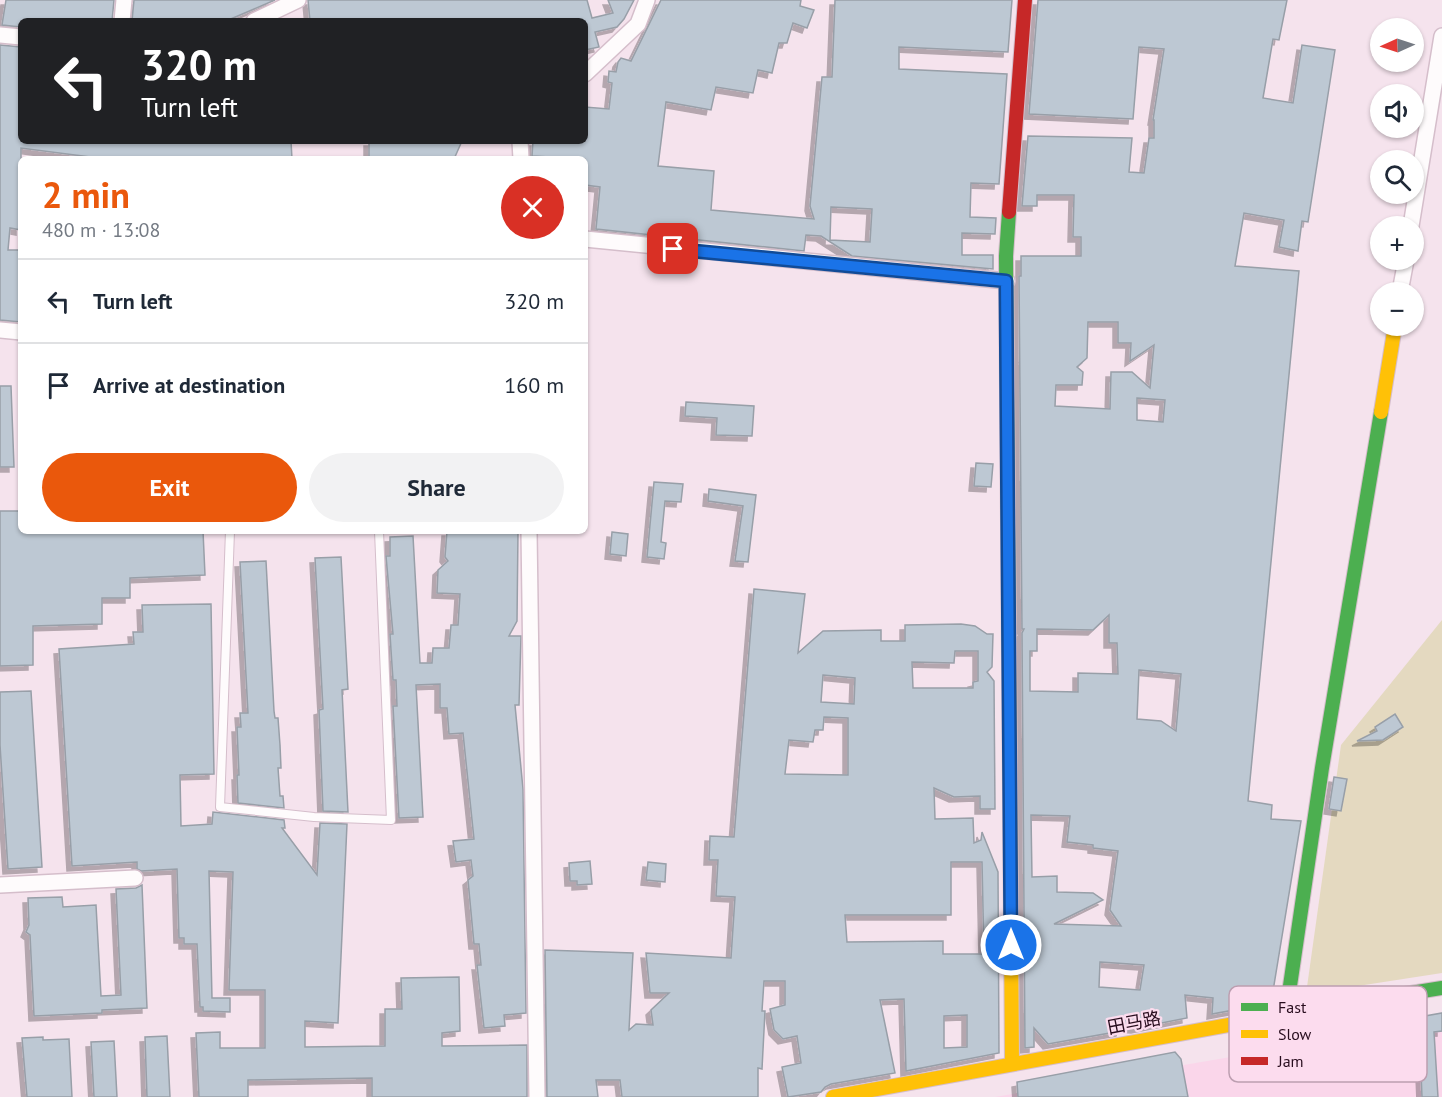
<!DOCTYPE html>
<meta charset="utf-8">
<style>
body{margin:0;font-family:"PT Sans","Noto Sans SC",sans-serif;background:#f2f2f3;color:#1f2937;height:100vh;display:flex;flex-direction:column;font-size:22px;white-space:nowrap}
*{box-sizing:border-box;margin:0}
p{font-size:20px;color:#747a83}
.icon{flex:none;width:33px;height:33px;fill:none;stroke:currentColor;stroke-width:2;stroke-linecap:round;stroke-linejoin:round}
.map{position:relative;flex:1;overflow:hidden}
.drawer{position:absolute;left:18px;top:156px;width:570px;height:378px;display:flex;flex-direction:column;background:#fff;border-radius:9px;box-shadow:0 2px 4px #0004}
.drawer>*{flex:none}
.top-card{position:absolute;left:18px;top:18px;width:570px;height:126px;border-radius:9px;box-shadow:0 2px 4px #0004;background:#202124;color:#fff;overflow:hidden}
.needle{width:39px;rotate:267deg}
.tools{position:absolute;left:1370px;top:18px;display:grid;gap:12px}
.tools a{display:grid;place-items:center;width:54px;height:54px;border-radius:50%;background:#fff;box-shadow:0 2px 4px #0004;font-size:30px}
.pin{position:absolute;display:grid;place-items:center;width:51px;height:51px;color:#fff;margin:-26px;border-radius:12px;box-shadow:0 3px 9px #0006}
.me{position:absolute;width:66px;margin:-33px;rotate:0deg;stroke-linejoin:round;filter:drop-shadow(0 0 4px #0008)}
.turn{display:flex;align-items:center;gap:21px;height:126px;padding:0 24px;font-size:27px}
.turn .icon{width:78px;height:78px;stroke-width:2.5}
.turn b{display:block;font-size:42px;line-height:51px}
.round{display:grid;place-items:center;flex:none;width:63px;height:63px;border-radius:32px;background:#f2f2f3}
.headline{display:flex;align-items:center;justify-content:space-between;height:102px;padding:0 24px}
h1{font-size:36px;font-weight:700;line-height:45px;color:#ea580c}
.cta{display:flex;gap:12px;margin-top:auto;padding:12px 24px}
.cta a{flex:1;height:69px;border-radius:36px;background:#ea580c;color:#fff;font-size:24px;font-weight:700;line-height:69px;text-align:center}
.cta a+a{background:#f2f2f3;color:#1f2937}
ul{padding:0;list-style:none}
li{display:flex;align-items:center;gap:18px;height:84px;padding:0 24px;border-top:2px solid #e0e1e3}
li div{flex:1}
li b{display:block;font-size:22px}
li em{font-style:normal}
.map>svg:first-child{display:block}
.built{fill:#fad6ea}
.green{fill:#e4d9c0}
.building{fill:#bdc8d3;stroke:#989fa8;stroke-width:1.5;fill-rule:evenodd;filter:url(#shadow)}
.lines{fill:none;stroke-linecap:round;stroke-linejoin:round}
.lane-casing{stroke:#d5becb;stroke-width:10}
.street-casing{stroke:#d5becb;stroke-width:18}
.fast-casing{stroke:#d5becb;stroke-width:16}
.slow-casing{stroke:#d5becb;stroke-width:16}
.jam-casing{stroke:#d5becb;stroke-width:16}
.lane{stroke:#fefbfc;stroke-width:8}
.street{stroke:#fefbfc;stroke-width:15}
.fast{stroke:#4caf50;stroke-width:14}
.slow{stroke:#ffc107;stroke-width:14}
.jam{stroke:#c62828;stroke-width:14}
.route-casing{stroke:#114b97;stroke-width:15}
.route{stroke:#1a73e8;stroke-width:10}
.labels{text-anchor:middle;stroke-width:4.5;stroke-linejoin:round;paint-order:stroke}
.street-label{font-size:18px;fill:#280d1e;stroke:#fcdcee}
.key{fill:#fcdcee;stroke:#bc9eb0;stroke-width:1.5}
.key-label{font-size:16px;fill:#280d1e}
</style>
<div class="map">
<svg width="1442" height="1097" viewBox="0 0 1442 1097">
<defs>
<filter id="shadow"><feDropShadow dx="-5" dy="5" stdDeviation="0" flood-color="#0004"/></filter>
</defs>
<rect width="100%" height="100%" fill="#f5e3ed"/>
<path class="built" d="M1442 1021V1097H995Z"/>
<path class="green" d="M1442 620V973L1306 994 1341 745Z"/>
<g class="building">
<path d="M6 0H114L112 21H21V27L2 25Z"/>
<path d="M134 0H275L226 21H132Z"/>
<path d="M308 0H587L592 18 613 13 608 0H634L624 19 617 27 595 32 599 47 585 50V21H310Z"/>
<path d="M661 0H801L800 6 814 10 807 28 793 23 787 43H779L772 73 758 70 753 93 716 87 711 110 666 102 658 166 714 171 711 210 814 219 810 206 822 77H832L835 0H1012L1008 52 899 47V69L1007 74 999 184 971 183 970 217 996 218 995 234 962 233V255H993V269L852 256 821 236 806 235 804 251 596 229 600 187 585 185V159L532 156 533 141H585V107L609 109 612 83 608 82 609 71 616 72 618 62 621 58 631 61ZM831 207 872 209 870 242 830 240Z"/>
<path d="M1038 0H1287L1279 40 1273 39 1263 98 1293 103 1302 45 1335 50 1308 222 1302 221 1298 251 1279 247 1284 220 1244 213 1235 266 1299 271 1248 801 1272 805 1271 819 1301 821 1271 1003 1212 1014 1213 998 1185 995 1187 1018 1136 1028 1122 1027 1121 1031 1048 1044 1034 1028V1047L1025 1048 1022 633 1024 629H1022L1019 276H1021V256H1081V237H1073L1074 195H1037V206H1022L1028 136 1132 138 1129 172 1144 173 1149 138H1154V120H1153L1164 49 1139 47 1133 119 1029 114ZM1088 322H1118V343H1131L1130 361 1154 345 1150 388 1132 372H1111L1110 409 1055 406 1056 385H1082L1083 372 1077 367 1087 358ZM1137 398 1165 400 1163 422 1137 420ZM1109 615V643H1117L1118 674 1078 673V692L1030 691V651H1037V629L1093 630ZM1139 670 1181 674 1176 731 1161 721 1137 719ZM1031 815 1070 816 1067 842 1093 845V848L1118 851 1110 910 1121 926 1054 924 1103 900 1093 893 1057 892V876L1032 877ZM1100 962 1144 965 1140 990 1099 987Z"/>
<path d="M0 45 21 47V141H291L292 159H106L21 148V230L10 228 8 250H21V322L0 320Z"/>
<path d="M369 141H462L454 159H369Z"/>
<path d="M0 386H11L14 467H0Z"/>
<path d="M686 402 754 406 752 436 716 435 717 418 685 416Z"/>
<path d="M976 463 993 464 991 487 974 486Z"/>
<path d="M654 482 683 484 681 502 665 501 661 542 666 543 664 559 647 557Z"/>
<path d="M709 489 756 495 748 562 735 561 743 506 708 501Z"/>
<path d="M0 511H21V531H48V533L203 531 205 575 130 578V598H102V624L33 626V665L0 666Z"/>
<path d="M447 531H518L517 621 509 636H521L519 705H515L523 789 526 1013 504 1015 505 1026 484 1028 477 965H481L479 944H474L468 880 473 876 471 860 456 862 453 841 474 839 463 733 449 734 447 708H440V684L416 685 423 817 399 818 393 706H397L396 680H393L391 650 390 634H393L386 556H390V537L413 536 420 663H432L433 648H449L451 625H458L460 594 437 593 438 570 448 561 445 557Z"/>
<path d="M612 532 628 534 626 556 610 554Z"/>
<path d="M341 557 348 689 342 690 348 812 323 811 319 710 323 709 315 558Z"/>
<path d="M266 561 274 711 275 718H278L280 745 281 768H278L280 796H283L284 808 238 803 237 775H239L237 727H241L240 713H248L240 562Z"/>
<path d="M754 589 805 594 798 653 823 631 881 630V641H905V625L961 624 975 626 987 634H993L992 667 987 672 994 681 995 809H980V796L954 797 934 788 935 819 973 818 974 843 981 840 982 832 998 872 999 1053 906 1071 904 999 880 1000 895 1073 831 1084 825 1087 821 1092 788 1097 782 1067 801 1063 797 1036 783 1039 774 1030 770 1009 785 1005V981H764L762 1011H765L762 1069 758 1068V1097H622L620 1080H596L598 1097H547L545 950 633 953 629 1030 636 1024 653 1025 651 1010 669 993H650L646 953 731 958 735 897 716 896 718 860H709L710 836 734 837ZM955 651H978V681L973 682V688H913L912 662 954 663ZM823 675 855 678 854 704 821 702ZM824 717 848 718V775L785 774 789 740 813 742 815 730H823ZM951 862H982L984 954H943V941L847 942 845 915H951ZM967 1015V1047L944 1048V1016Z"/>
<path d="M211 604 214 774 180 775 181 826 212 824 213 812 284 820 285 828H282L317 875 320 823 347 824 338 1023 305 1021V1047L385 1046V1009H402L401 978 459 977 460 1031 442 1033V1046L527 1045V1097H372V1078L248 1080V1097H199L196 1033 220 1032V1048H265V990H229L233 872 209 871 212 998H230V1012L203 1011V1007H200L197 944H184V938H179L177 869 141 871 137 869V862L72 866 59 649 134 644 133 632H143L142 605Z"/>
<path d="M31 691 42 867 8 869 0 745V692Z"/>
<path d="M1395 714 1403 727 1383 740 1357 741 1377 731 1375 727Z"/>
<path d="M1334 777 1347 779 1341 811 1329 809Z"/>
<path d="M590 861 592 884 577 885V881H570L569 863Z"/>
<path d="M648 862 666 864 665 882 646 880Z"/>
<path d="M142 885 147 1008 102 1010V1013L34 1016 30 935 26 932 29 925 28 898 62 897 63 907 96 905 101 996 121 995 116 889 136 888Z"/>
<path d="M1442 1013V1031L1434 1032 1438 1097H1422L1419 1023 1425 1016Z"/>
<path d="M167 1036 170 1097H147L145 1037Z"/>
<path d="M43 1037V1040L69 1039 72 1097H27L22 1038Z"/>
<path d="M114 1041 117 1097H94L91 1042Z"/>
<path d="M1175 1052 1181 1059 1188 1097H1018L1017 1082Z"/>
</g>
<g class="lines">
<g class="lane-casing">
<path id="lane" d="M230 531 220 807 314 817 391 820 379 531"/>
</g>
<g class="street-casing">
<g id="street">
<path d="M122 21 124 0"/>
<path d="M254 21 298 0"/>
<path d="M0 35 21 37"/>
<path d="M585 74 638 24 647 0"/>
<path d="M520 141 521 159"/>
<path d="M1411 226 1442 36"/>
<path d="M585 239 1007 281"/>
<path d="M1400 292 1406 260"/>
<path d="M0 330 21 332"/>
<path d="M529 531 537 1097"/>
<path d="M0 885 135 878"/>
</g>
</g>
<g class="fast-casing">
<g id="fast">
<path d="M1009 657 1006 256 1009 212"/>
<path d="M1349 1003 1442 988"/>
<path d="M1286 1013 1322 768 1381 412"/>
</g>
</g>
<g class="slow-casing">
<g id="slow">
<path d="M1381 412 1395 326"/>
<path d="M1009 657 1012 1064"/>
<path d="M833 1097 1349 1003"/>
</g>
</g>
<g class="jam-casing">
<path id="jam" d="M1009 212 1025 0"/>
</g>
<use href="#lane" class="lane"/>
<use href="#street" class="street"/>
<use href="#fast" class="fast"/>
<use href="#slow" class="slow"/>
<use href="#jam" class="jam"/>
</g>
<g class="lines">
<g class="route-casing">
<path id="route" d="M673 249 1006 281 1011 945"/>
</g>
<use href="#route" class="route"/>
</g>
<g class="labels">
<g class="street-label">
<text transform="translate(1134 1023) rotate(-11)" y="6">田马路</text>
</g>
</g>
<rect x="1229" y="986" width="198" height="96" rx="9" class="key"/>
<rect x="1241" y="1003" width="27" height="8" fill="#4caf50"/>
<rect x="1241" y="1030" width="27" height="8" fill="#ffc107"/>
<rect x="1241" y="1057" width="27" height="8" fill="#c62828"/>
<g class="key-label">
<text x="1278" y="1013">Fast</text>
<text x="1278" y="1040">Slow</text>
<text x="1278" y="1067">Jam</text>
</g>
</svg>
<div class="tools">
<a><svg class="needle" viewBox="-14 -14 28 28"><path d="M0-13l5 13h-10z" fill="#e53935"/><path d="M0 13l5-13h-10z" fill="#747a83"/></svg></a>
<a><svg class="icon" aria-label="sound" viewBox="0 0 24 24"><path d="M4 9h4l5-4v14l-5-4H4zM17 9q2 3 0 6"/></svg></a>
<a><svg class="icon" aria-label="search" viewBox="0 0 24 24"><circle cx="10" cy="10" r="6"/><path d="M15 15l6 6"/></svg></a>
<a>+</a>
<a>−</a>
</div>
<div class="pin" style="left:673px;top:249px;background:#d93025"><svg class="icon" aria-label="arrive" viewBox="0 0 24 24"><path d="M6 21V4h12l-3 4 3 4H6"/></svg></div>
<svg class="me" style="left:1011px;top:945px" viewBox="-20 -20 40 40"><circle r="17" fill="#1a73e8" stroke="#fff" stroke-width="3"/><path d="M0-11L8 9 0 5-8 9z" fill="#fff"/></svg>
<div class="top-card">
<div class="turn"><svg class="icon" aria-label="left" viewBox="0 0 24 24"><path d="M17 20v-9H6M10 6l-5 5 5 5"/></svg><div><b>320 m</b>Turn left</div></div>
</div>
<section class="drawer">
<div class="headline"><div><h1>2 min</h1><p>480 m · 13:08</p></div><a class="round" style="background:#d93025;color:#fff"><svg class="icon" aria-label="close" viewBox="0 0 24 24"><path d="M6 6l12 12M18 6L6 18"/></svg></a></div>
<ul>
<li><svg class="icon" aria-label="left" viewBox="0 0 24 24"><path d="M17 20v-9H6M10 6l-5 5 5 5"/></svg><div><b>Turn left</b></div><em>320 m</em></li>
<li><svg class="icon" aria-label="arrive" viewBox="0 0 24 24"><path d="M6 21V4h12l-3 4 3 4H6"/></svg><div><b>Arrive at destination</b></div><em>160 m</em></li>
</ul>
<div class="cta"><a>Exit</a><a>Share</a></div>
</section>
</div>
